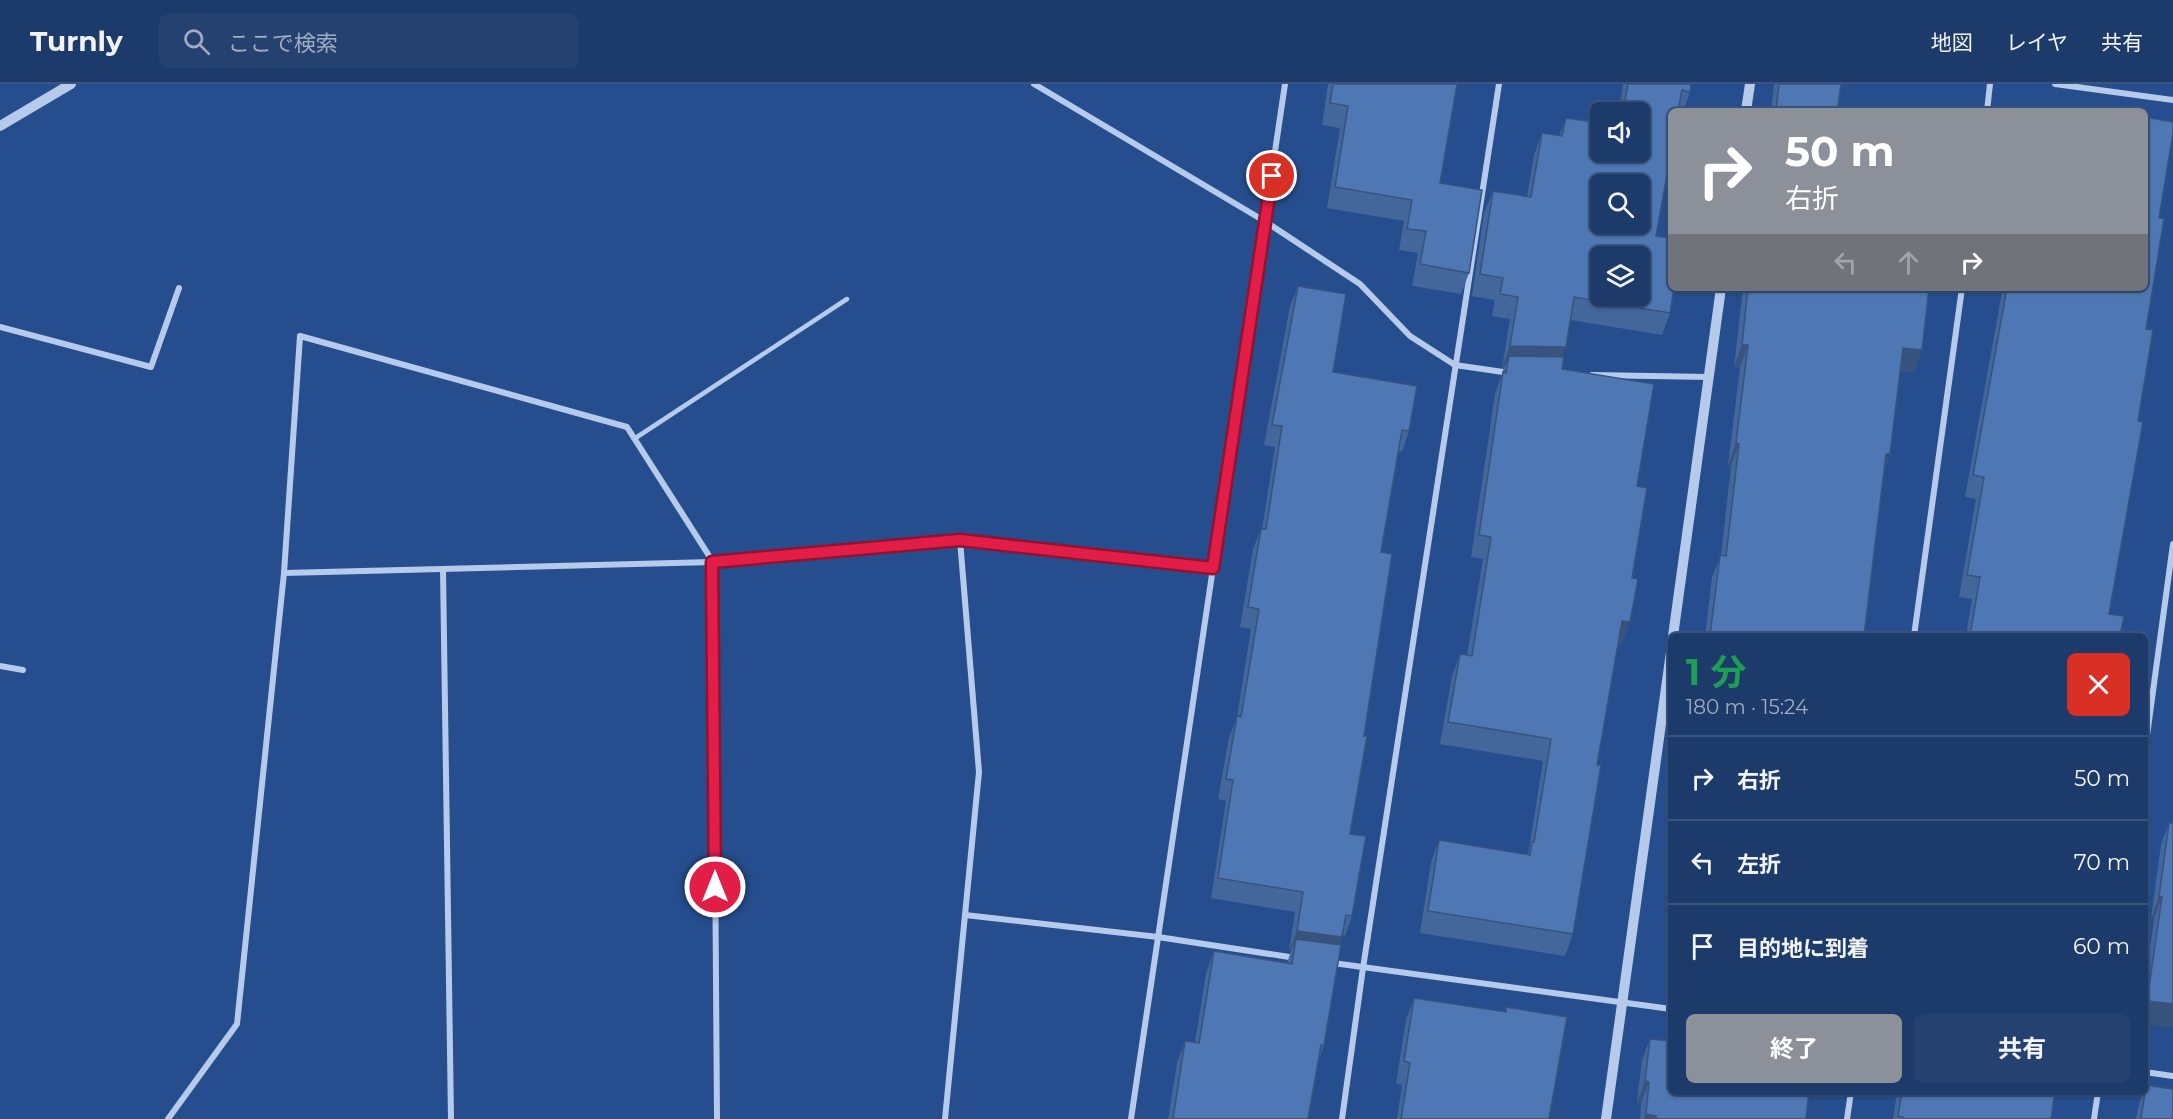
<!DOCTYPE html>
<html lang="ja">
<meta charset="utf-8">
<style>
body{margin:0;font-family:Montserrat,"Noto Sans JP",sans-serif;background:#254170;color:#f1f3f6;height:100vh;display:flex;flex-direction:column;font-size:22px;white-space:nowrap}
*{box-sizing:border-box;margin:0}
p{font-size:20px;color:#a0adc1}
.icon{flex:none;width:33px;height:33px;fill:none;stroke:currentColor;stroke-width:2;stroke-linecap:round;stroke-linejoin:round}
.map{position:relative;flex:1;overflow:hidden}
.side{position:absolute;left:1668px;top:549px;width:480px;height:462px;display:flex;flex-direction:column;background:#1c3a6a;border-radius:9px;box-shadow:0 2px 4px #0004,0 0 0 2px #3a547e}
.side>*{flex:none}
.hud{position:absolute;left:1668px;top:24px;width:480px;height:183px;border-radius:9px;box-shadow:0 2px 4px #0004,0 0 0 2px #3a547e;background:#8c9099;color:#fff;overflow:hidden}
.fabs{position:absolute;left:1590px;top:18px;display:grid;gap:12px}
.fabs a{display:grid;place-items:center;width:60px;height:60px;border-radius:9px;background:#1c3a6a;box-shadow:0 2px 4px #0004,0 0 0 2px #3a547e;font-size:30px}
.pin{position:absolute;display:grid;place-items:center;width:51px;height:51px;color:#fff;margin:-26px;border:3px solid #fff;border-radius:50%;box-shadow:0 2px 6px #0007}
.me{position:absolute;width:66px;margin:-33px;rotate:0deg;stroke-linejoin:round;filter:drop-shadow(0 0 4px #0008)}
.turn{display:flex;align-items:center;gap:21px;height:126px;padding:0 18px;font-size:27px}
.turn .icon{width:78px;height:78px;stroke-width:2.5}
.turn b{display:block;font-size:42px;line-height:51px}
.lanes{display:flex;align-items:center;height:57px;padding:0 18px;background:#0003;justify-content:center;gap:30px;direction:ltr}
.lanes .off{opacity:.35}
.round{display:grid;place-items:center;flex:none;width:63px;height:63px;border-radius:9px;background:#254170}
.summary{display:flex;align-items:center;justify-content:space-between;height:102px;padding:0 18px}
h1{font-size:36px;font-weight:700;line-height:45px;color:#1e9e55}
.cta{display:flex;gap:12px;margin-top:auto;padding:12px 18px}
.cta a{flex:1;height:69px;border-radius:9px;background:#8c9099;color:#fff;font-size:24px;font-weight:700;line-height:69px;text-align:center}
.cta a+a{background:#254170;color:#f1f3f6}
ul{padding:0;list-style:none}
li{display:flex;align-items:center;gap:18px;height:84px;padding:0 18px;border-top:2px solid #3a547e}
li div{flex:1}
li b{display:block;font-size:22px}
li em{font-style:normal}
header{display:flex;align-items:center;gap:36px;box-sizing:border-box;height:84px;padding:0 30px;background:#1c3a6a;border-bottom:2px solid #3a547e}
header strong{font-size:28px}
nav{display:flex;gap:33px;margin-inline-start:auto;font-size:21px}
.search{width:420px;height:54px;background:#254170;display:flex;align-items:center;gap:15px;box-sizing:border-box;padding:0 21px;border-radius:9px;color:#a0adc1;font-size:22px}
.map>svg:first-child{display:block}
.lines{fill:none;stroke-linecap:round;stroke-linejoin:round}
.service{stroke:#b6cbeb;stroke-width:4.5}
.minor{stroke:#b6cbeb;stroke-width:6}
.tertiary{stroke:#b6cbeb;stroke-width:10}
.wall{fill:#43669b}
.shaded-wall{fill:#37537e}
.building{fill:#4e77b4;stroke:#37537e;stroke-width:1.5;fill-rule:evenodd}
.route-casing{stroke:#92132f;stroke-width:15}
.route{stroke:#e11d48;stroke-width:10}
</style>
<header>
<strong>Turnly</strong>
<div class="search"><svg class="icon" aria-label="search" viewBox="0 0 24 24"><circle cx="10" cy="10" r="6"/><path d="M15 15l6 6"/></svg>ここで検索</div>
<nav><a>地図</a><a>レイヤ</a><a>共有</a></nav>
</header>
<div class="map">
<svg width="2173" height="1035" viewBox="0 0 2173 1035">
<rect width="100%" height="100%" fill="#264e8e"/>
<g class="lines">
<path class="service" d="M634 355 847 215"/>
<g class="minor">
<path d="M1034 0 1266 138 1360 200 1410 252 1455 281 1510 289"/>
<path d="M2055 0 2173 16"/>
<path d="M1987 27 1990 0"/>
<path d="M0 243 151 283 179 204"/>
<path d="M1592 291 1709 293"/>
<path d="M443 485 451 1035"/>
<path d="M284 489 713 478 960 456 1213 484"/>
<path d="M1914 552 1962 204"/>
<path d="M0 582 23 586"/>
<path d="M2145 666 2173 460"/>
<path d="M965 831 1158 853 1296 874"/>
<path d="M1333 879 1671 925"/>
<path d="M2145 988 2173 992"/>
<path d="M168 1035 237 940 284 489 300 252 627 343 713 478 717 1035"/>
<path d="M945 1035 979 688 960 456"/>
<path d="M1131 1035 1285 0"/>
<path d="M1342 1035 1363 884 1499 0"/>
<path d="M1847 1035 1851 1008"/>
<path d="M2094 1035 2098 1008"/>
</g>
<g class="tertiary">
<path d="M1746 27 1750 0"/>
<path d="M0 42 71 0"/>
<path d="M1673 552 1721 204"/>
<path d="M1606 1035 1671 568"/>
</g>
</g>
<g class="wall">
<path d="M1328 0H1457L1440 99 1469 189 1461 210 1412 202 1418 169 1399 166 1404 137 1327 124 1340 44 1322 41Z"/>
<path d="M1623 0H1691L1690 8 1683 27H1671L1656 152 1670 229 1662 251 1570 236 1566 263 1562 273V285L1637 402 1632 494 1622 560H1618L1597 681 1573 850 1565 872 1420 849 1431 778 1439 756 1528 771 1543 677 1440 660 1452 592 1460 570 1467 571 1483 475 1471 473 1495 310 1504 284H1502L1510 235 1492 232 1495 216 1472 212 1484 129 1493 107 1527 113 1534 71 1542 49 1559 52 1566 34 1600 68 1640 28H1619Z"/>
<path d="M1774 0H1841L1838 23 1847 27H1771Z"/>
<path d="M2159 134 2146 245 2138 337 2109 530 2120 552H1966L1972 515 1959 513 1976 415 1965 413 2002 208 1968 204H2145Z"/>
<path d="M1298 202 1333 288 1409 347 1402 368 1399 367 1381 468 1364 652 1350 750 1352 832 1345 852 1343 851 1339 861 1324 961 1318 978 1308 1035H1168L1177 979 1185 957 1195 958 1206 889 1214 867 1287 879 1291 867H1289L1295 828 1211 814 1226 717 1218 715 1229 653 1237 633 1251 545 1240 543 1253 465 1261 445H1262L1275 363 1264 361 1290 222Z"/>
<path d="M1743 204H1929L1922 266 1914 288 1900 287 1890 370 1884 387 1864 552H1705L1712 493 1721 471 1731 382 1728 381 1740 283H1734Z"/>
<path d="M2169 739 2173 943 2145 940V900L2154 835H2151L2161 760Z"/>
<path d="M1671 806V828H1668Z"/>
<path d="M1414 914 1505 928 1506 923 1549 1035H1397L1402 1001 1396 999 1406 936Z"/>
<path d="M1650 955 1806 1035H1640L1641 1019 1637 1018 1642 976Z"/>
<path d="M2146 1001 2173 1035H2136L2138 1023 2143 1008H2145Z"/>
<path d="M1897 1008H2055L2051 1035H1893Z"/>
</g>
<g class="shaded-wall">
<path d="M1968 204H2003L2002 208Z"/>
<path d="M1742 261H1748L1740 283H1734Z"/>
<path d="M1510 262 1566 263 1558 285 1509 272 1504 284H1502Z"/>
<path d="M1903 264 1922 266 1914 288 1895 286Z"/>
<path d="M1736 359 1739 360 1731 382 1728 381Z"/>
<path d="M1886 370H1890L1882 392Z"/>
<path d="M1622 537 1630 538 1622 560 1614 559Z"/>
<path d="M2159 813H2162L2154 835H2151Z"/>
<path d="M1297 847 1342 853 1335 873 1296 855 1291 867H1289Z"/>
<path d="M2147 917 2173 920V943L2145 940V923Z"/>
<path d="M1645 997 1649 998 1641 1019 1637 1018Z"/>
<path d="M1646 1030 1656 1032 1655 1035H1644Z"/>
</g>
<g class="building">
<path d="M1333 0H1457L1440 99 1482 106 1469 189 1420 180 1426 147 1407 145 1412 116 1335 103 1348 22 1330 19Z"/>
<path d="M1628 0H1691L1690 8 1682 6 1678 27H1671V68L1656 152 1671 154V204H1674L1670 229 1574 213 1566 263 1510 262 1518 213 1500 210 1503 194 1480 190 1493 107 1531 113 1542 49 1562 52 1566 34 1600 39V68H1640V28H1623ZM1600 100H1640V140H1600ZM1600 172H1640V212H1600Z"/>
<path d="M1779 0H1841L1838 23 1848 24 1847 27H1776Z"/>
<path d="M2145 33 2173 38V49L2159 134 2164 135 2146 245 2153 246 2138 337 2143 338 2109 530 2124 532 2120 552H1970L1980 493 1967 491 1984 393 1973 391 2007 204H2145Z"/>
<path d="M1298 202 1346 210 1333 288 1417 302 1409 347 1402 346 1381 468 1392 470 1364 652H1367L1350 750 1366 752 1352 832 1346 831 1342 853 1297 847 1303 808 1218 794 1233 696 1226 695 1237 632 1241 633 1259 525 1248 523 1261 445H1266L1282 342 1272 341Z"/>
<path d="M1748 204H1929L1922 266 1903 264 1890 370H1886L1864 552H1710L1720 471 1726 472 1739 360 1736 359 1748 261H1742Z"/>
<path d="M1509 272 1564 273 1562 285 1654 300 1637 402 1647 404 1632 494 1638 495 1630 538 1622 537 1597 681H1601L1573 850 1428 827 1439 756 1530 771 1532 758H1534L1551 655 1448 638 1460 570 1472 572 1491 453 1479 451 1503 288 1506 289Z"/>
<path d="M2169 739H2173V920L2147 917 2162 813H2159Z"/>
<path d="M1296 855 1341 861 1324 961H1321L1308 1035H1173L1185 957 1199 959 1214 867 1292 880Z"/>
<path d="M1414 914 1506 928V923L1567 933 1549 1035H1401L1410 979 1404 977Z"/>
<path d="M1650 955 1671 957V1008H1809L1806 1035H1656V1032L1646 1030 1649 998 1645 997Z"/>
<path d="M2146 1001 2173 1005V1035H2141Z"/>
<path d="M1902 1008H2055L2051 1035H1903V1033L1898 1032Z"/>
</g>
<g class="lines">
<g class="route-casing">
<path id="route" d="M715 803 712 478 960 456 1213 484 1272 92"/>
</g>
<use href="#route" class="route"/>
</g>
</svg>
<div class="fabs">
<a><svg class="icon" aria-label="sound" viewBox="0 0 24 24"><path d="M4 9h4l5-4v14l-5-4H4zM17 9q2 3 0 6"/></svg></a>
<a><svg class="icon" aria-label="search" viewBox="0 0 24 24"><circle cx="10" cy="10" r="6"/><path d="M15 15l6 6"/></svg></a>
<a><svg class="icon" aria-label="layers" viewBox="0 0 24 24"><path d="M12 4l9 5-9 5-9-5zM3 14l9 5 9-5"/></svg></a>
</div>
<div class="pin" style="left:1272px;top:92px;background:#d93025"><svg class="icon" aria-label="arrive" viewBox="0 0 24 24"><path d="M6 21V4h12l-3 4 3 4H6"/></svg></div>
<svg class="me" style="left:715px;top:803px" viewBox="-20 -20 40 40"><circle r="17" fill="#e11d48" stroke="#fff" stroke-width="3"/><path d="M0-11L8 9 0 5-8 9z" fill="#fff"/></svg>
<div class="hud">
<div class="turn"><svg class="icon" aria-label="right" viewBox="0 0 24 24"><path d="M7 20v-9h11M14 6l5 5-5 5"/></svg><div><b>50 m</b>右折</div></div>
<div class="lanes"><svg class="icon off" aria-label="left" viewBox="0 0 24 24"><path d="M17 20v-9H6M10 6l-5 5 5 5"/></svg><svg class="icon off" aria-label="ahead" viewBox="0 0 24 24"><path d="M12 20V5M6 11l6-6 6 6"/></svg><svg class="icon" aria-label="right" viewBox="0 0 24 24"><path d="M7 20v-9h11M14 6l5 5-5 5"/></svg></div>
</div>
<section class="side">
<div class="summary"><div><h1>1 分</h1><p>180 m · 15:24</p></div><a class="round" style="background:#d93025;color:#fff"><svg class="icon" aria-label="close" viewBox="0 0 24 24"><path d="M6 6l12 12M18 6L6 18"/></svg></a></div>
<ul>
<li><svg class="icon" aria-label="right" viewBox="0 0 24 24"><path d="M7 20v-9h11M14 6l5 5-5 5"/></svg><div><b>右折</b></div><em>50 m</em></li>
<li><svg class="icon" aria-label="left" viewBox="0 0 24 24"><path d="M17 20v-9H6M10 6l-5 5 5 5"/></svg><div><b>左折</b></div><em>70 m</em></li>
<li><svg class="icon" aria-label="arrive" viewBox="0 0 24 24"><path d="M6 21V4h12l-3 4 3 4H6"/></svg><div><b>目的地に到着</b></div><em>60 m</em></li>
</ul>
<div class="cta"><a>終了</a><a>共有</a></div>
</section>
</div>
